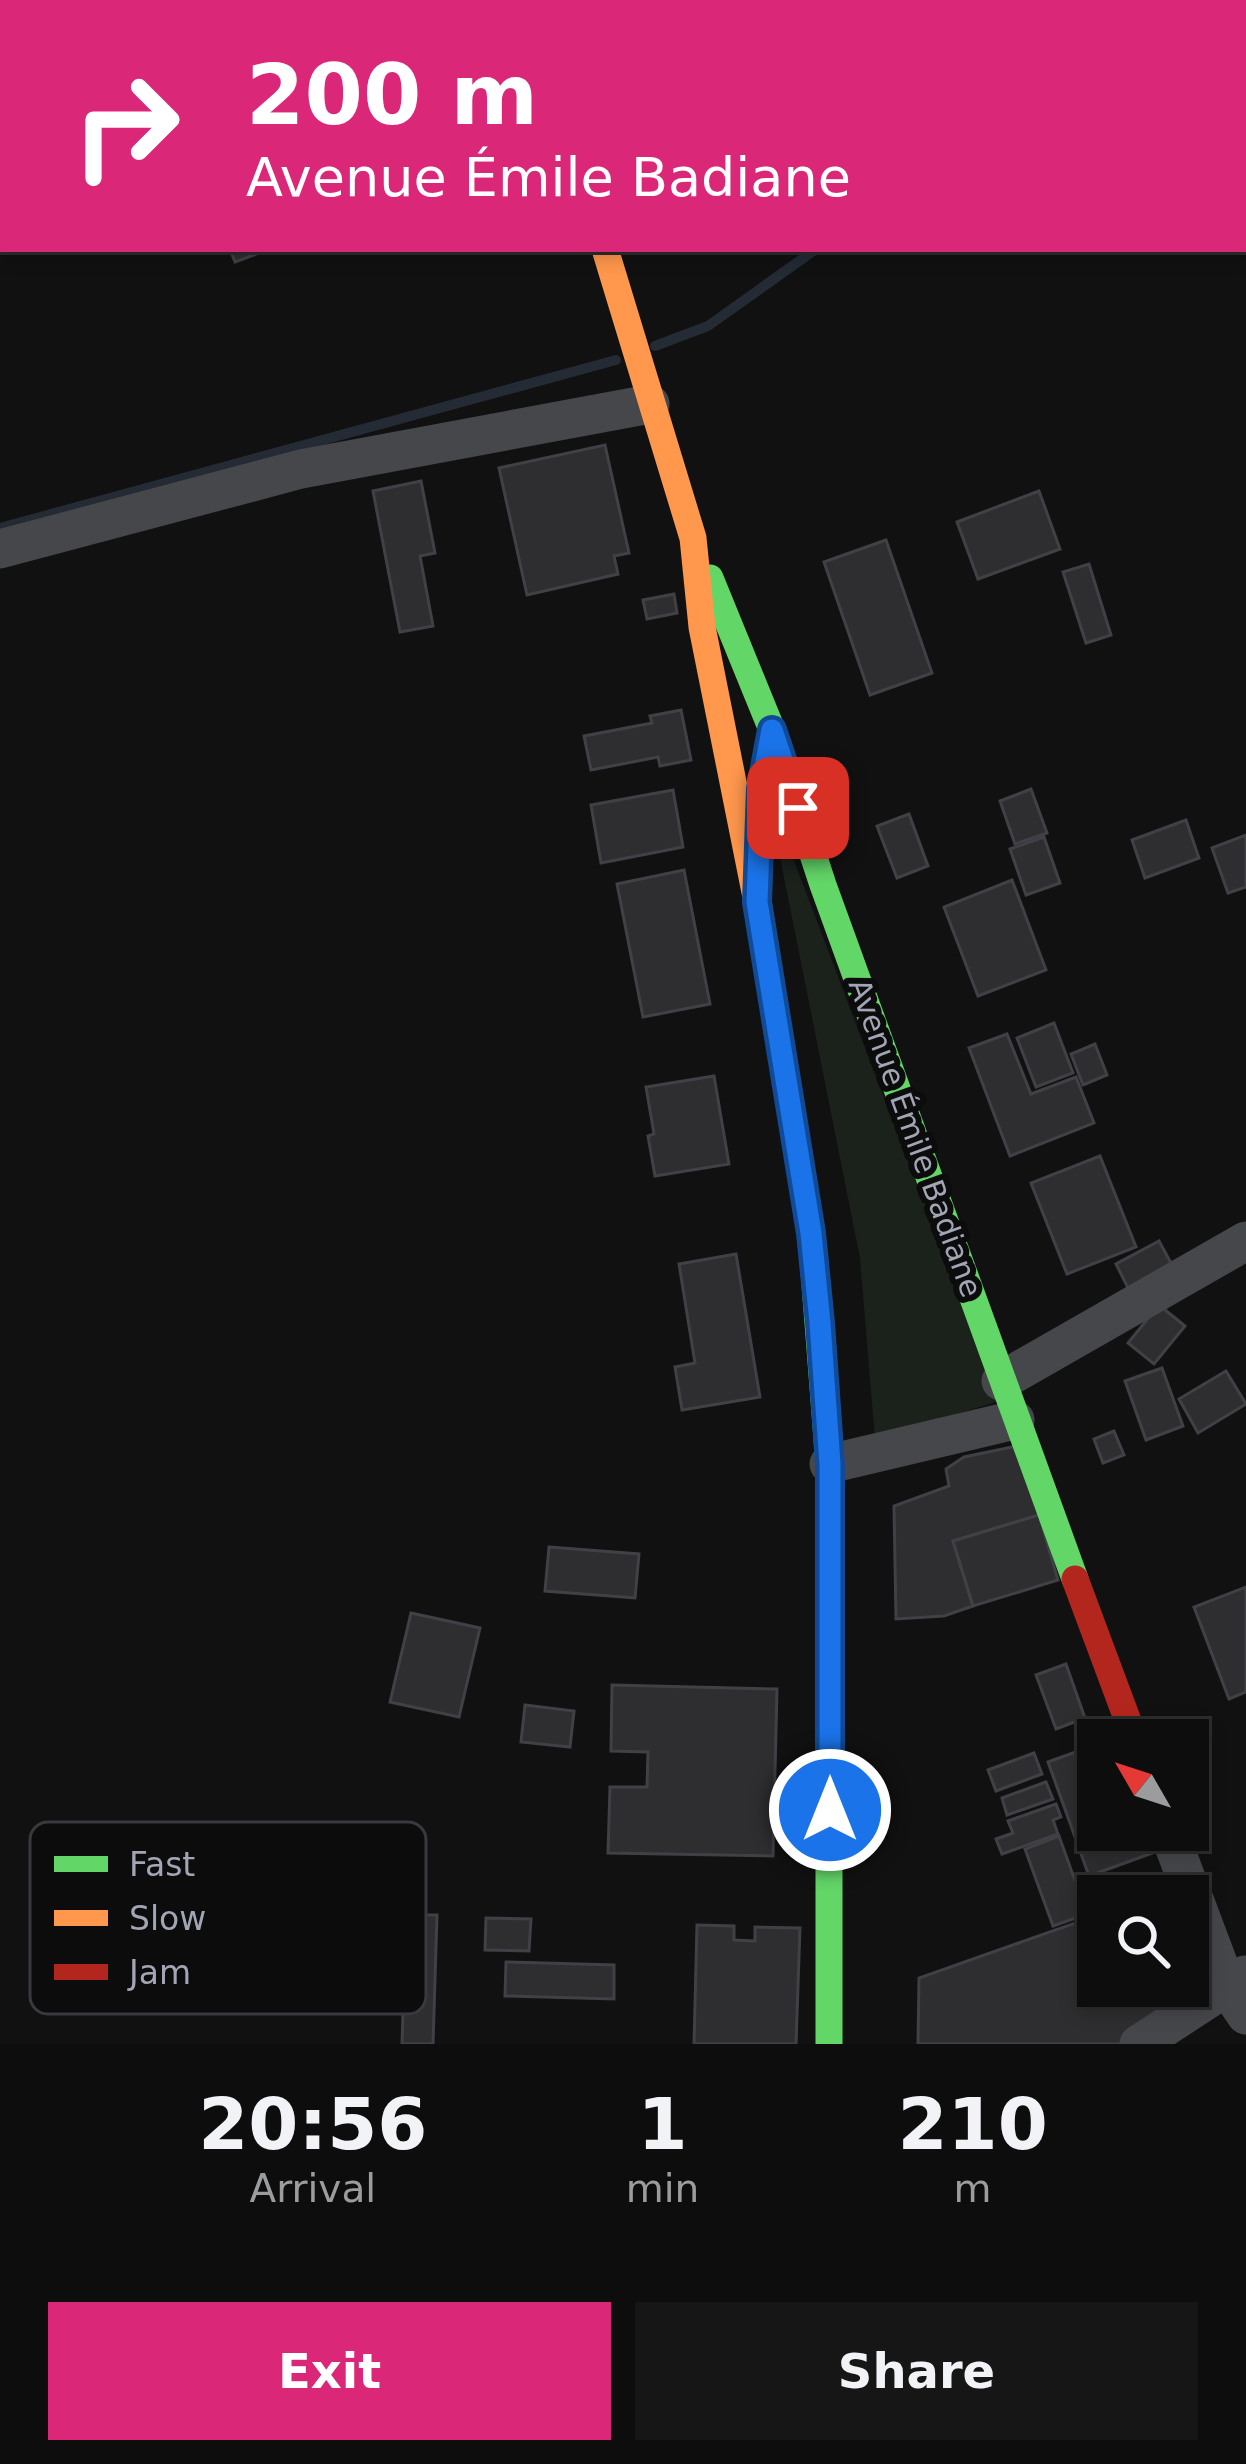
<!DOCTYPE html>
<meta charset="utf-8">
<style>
body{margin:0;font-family:"DejaVu Sans",sans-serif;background:#161617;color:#f1f3f6;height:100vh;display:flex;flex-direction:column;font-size:45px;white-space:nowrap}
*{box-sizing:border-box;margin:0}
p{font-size:39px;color:#9a9c9e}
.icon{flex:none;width:66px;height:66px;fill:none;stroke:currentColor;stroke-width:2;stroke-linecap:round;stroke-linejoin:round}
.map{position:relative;height:2044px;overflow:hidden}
.drawer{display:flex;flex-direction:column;background:#0d0d0e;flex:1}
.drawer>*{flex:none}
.top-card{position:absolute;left:0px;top:0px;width:1248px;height:252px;box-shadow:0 6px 18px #0003,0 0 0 3px #2d2d2e;background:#db2777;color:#fff;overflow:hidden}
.needle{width:78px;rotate:309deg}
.controls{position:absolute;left:1077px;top:1719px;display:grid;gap:24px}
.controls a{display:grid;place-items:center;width:132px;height:132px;border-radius:0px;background:#0d0d0e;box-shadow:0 6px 18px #0003,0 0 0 3px #2d2d2e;font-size:60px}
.pin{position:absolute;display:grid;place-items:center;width:102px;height:102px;color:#fff;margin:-51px;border-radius:24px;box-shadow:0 6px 18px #0006}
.me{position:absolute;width:132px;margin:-66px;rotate:0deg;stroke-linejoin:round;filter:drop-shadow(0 0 9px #0008)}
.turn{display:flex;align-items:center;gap:42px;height:252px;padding:0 48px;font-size:54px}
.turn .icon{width:156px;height:156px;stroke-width:2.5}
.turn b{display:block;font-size:84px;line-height:102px}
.eta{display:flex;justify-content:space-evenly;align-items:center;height:204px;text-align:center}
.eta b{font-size:72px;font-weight:800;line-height:84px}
.button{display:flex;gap:24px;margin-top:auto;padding:24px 48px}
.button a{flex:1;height:138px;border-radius:0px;background:#db2777;color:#fff;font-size:48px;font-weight:800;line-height:138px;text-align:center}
.button a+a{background:#161617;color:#f1f3f6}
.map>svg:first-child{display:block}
.green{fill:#1b221c}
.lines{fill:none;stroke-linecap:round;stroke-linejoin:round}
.stream{stroke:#242b34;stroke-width:10}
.building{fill:#2e2e31;stroke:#404046;stroke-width:3}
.street{stroke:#45474b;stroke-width:39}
.fast{stroke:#63d668;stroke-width:27}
.slow{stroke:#ff974d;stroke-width:27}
.jam{stroke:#b3261e;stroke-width:27}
.route-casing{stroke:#114b97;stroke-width:30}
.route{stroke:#1a73e8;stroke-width:21}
.labels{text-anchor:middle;stroke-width:12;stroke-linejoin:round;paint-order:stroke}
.street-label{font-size:30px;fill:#a1a5b4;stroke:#0c0c0d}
.key{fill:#0c0c0d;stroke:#393a3f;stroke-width:3}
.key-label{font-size:33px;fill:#a1a5b4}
</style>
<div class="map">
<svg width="1246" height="2044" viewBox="0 0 1246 2044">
<rect width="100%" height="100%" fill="#111112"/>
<path class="green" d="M766 787 999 1401 875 1439 860 1258Z"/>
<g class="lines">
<g class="stream">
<path d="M1164 3 1168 0"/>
<path d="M655 346 708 326 816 249"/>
<path d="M0 528 616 360"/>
</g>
</g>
<g class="building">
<path d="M295 0H386L387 3H297Z"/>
<path d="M230 249H270L235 262Z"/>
<path d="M605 445 629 553 614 556 618 574 527 595 499 468Z"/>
<path d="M421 481 435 553 420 556 433 626 400 632 373 491Z"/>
<path d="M1039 491 1060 549 978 579 957 522Z"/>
<path d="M886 540 932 673 870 695 824 562Z"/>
<path d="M1089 564 1111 635 1086 643 1063 572Z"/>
<path d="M674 594 677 613 647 619 643 600Z"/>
<path d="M681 710 691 760 660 766 658 757 591 770 584 736 652 723 650 716Z"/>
<path d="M1031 789 1047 833 1015 844 1000 801Z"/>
<path d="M673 790 683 847 601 863 591 805Z"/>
<path d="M909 814 928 866 897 878 877 826Z"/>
<path d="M1186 820 1199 858 1145 878 1132 840Z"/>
<path d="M1246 835V887L1228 893 1212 848Z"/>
<path d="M1044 837 1060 883 1026 895 1010 849Z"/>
<path d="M684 870 710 1004 643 1017 617 884Z"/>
<path d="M1012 880 1046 970 978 996 944 907Z"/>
<path d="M1054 1023 1073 1073 1036 1087 1017 1038Z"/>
<path d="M1007 1034 1031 1094 1076 1077 1094 1123 1010 1156 969 1048Z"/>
<path d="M1095 1044 1107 1075 1083 1085 1071 1054Z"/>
<path d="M714 1076 729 1164 655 1176 648 1136 654 1134 646 1087Z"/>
<path d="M1100 1156 1136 1247 1067 1274 1031 1183Z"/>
<path d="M1159 1241 1172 1265 1128 1288 1116 1264Z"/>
<path d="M736 1254 760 1397 682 1410 675 1367 695 1363 679 1264Z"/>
<path d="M1159 1305 1185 1326 1154 1364 1128 1343Z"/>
<path d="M1162 1368 1183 1426 1146 1440 1125 1381Z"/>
<path d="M1226 1371 1246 1404 1198 1433 1179 1399Z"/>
<path d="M1114 1431 1124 1455 1103 1463 1094 1439Z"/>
<path d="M1017 1446 1039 1515 953 1541 973 1606 944 1616 896 1619 894 1506 949 1486 946 1469 964 1457Z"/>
<path d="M1039 1515 1058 1580 973 1606 953 1541Z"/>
<path d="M549 1547 639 1554 635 1598 545 1591Z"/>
<path d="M1246 1587V1692L1229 1699 1194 1607Z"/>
<path d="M411 1613 480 1628 459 1717 390 1702Z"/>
<path d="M1066 1664 1085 1718 1056 1729 1036 1675Z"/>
<path d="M612 1685 777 1689 773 1856 608 1853 610 1787H647L648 1752 611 1751Z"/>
<path d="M525 1705 574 1711 570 1747 521 1742Z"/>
<path d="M1098 1744V1830H1159L1166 1848 1089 1876 1048 1762Z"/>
<path d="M1034 1753 1042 1774 996 1791 988 1770Z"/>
<path d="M1046 1782 1053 1799 1007 1815 1002 1798Z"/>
<path d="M1056 1804 1061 1817 1053 1820 1058 1834 1002 1854 996 1839 1013 1833 1008 1821Z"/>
<path d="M1059 1836 1087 1914 1053 1926 1025 1849Z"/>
<path d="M406 1915H437L433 2044H402Z"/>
<path d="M1098 1915V1986H1188V1944L1206 1995 1126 2044H918L919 1978Z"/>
<path d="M486 1918 531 1919 529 1951 485 1950Z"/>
<path d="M697 1925 734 1926V1940L755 1941V1927L800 1928 796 2044H694Z"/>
<path d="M506 1962 614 1965V1999L505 1996Z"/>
</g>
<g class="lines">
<g class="street">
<path d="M0 549 301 469 650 404"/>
<path d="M1001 1381 1246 1241"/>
<path d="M829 1464 1015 1420"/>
<path d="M1168 1830 1227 1987 1246 2015"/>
<path d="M1139 2044 1245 1975"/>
</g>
<g class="fast">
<path d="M710 578 772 730 823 885 1075 1579"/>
<path d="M759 829 761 789 772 730"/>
<path d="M783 1063 811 1233 829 1464V2044"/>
</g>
<path class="slow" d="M605 249 693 538 702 627 757 902 783 1063"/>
<g class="jam">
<path d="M533 0 534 3"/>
<path d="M1075 1579 1135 1740"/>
</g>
</g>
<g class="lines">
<g class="route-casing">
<path id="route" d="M798 808 772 730 761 789 757 902 811 1233 820 1323 830 1464V1810"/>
</g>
<use href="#route" class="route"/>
</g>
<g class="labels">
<g class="street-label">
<text transform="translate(915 1138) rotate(70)" y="10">Avenue Émile Badiane</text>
</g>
</g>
<rect x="30" y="1822" width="396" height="192" rx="18" class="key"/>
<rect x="54" y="1856" width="54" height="16" fill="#63d668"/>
<rect x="54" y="1910" width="54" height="16" fill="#ff974d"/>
<rect x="54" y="1964" width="54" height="16" fill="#b3261e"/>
<g class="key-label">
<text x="129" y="1876">Fast</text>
<text x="129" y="1930">Slow</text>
<text x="129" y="1984">Jam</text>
</g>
</svg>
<div class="controls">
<a><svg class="needle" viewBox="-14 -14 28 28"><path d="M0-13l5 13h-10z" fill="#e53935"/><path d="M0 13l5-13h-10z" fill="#9a9c9e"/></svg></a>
<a><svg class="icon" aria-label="search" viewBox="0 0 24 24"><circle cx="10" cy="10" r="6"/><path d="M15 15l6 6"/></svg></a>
</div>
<div class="pin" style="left:798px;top:808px;background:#d93025"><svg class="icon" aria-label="arrive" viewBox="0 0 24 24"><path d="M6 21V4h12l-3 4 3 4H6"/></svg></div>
<svg class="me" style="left:830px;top:1810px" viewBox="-20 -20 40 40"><circle r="17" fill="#1a73e8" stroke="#fff" stroke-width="3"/><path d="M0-11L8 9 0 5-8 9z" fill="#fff"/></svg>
<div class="top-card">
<div class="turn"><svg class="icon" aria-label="right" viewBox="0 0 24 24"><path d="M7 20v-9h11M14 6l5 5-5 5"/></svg><div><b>200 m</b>Avenue Émile Badiane</div></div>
</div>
</div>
<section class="drawer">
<div class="eta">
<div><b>20:56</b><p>Arrival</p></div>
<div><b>1</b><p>min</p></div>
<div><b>210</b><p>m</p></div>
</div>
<div class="button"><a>Exit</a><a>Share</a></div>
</section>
